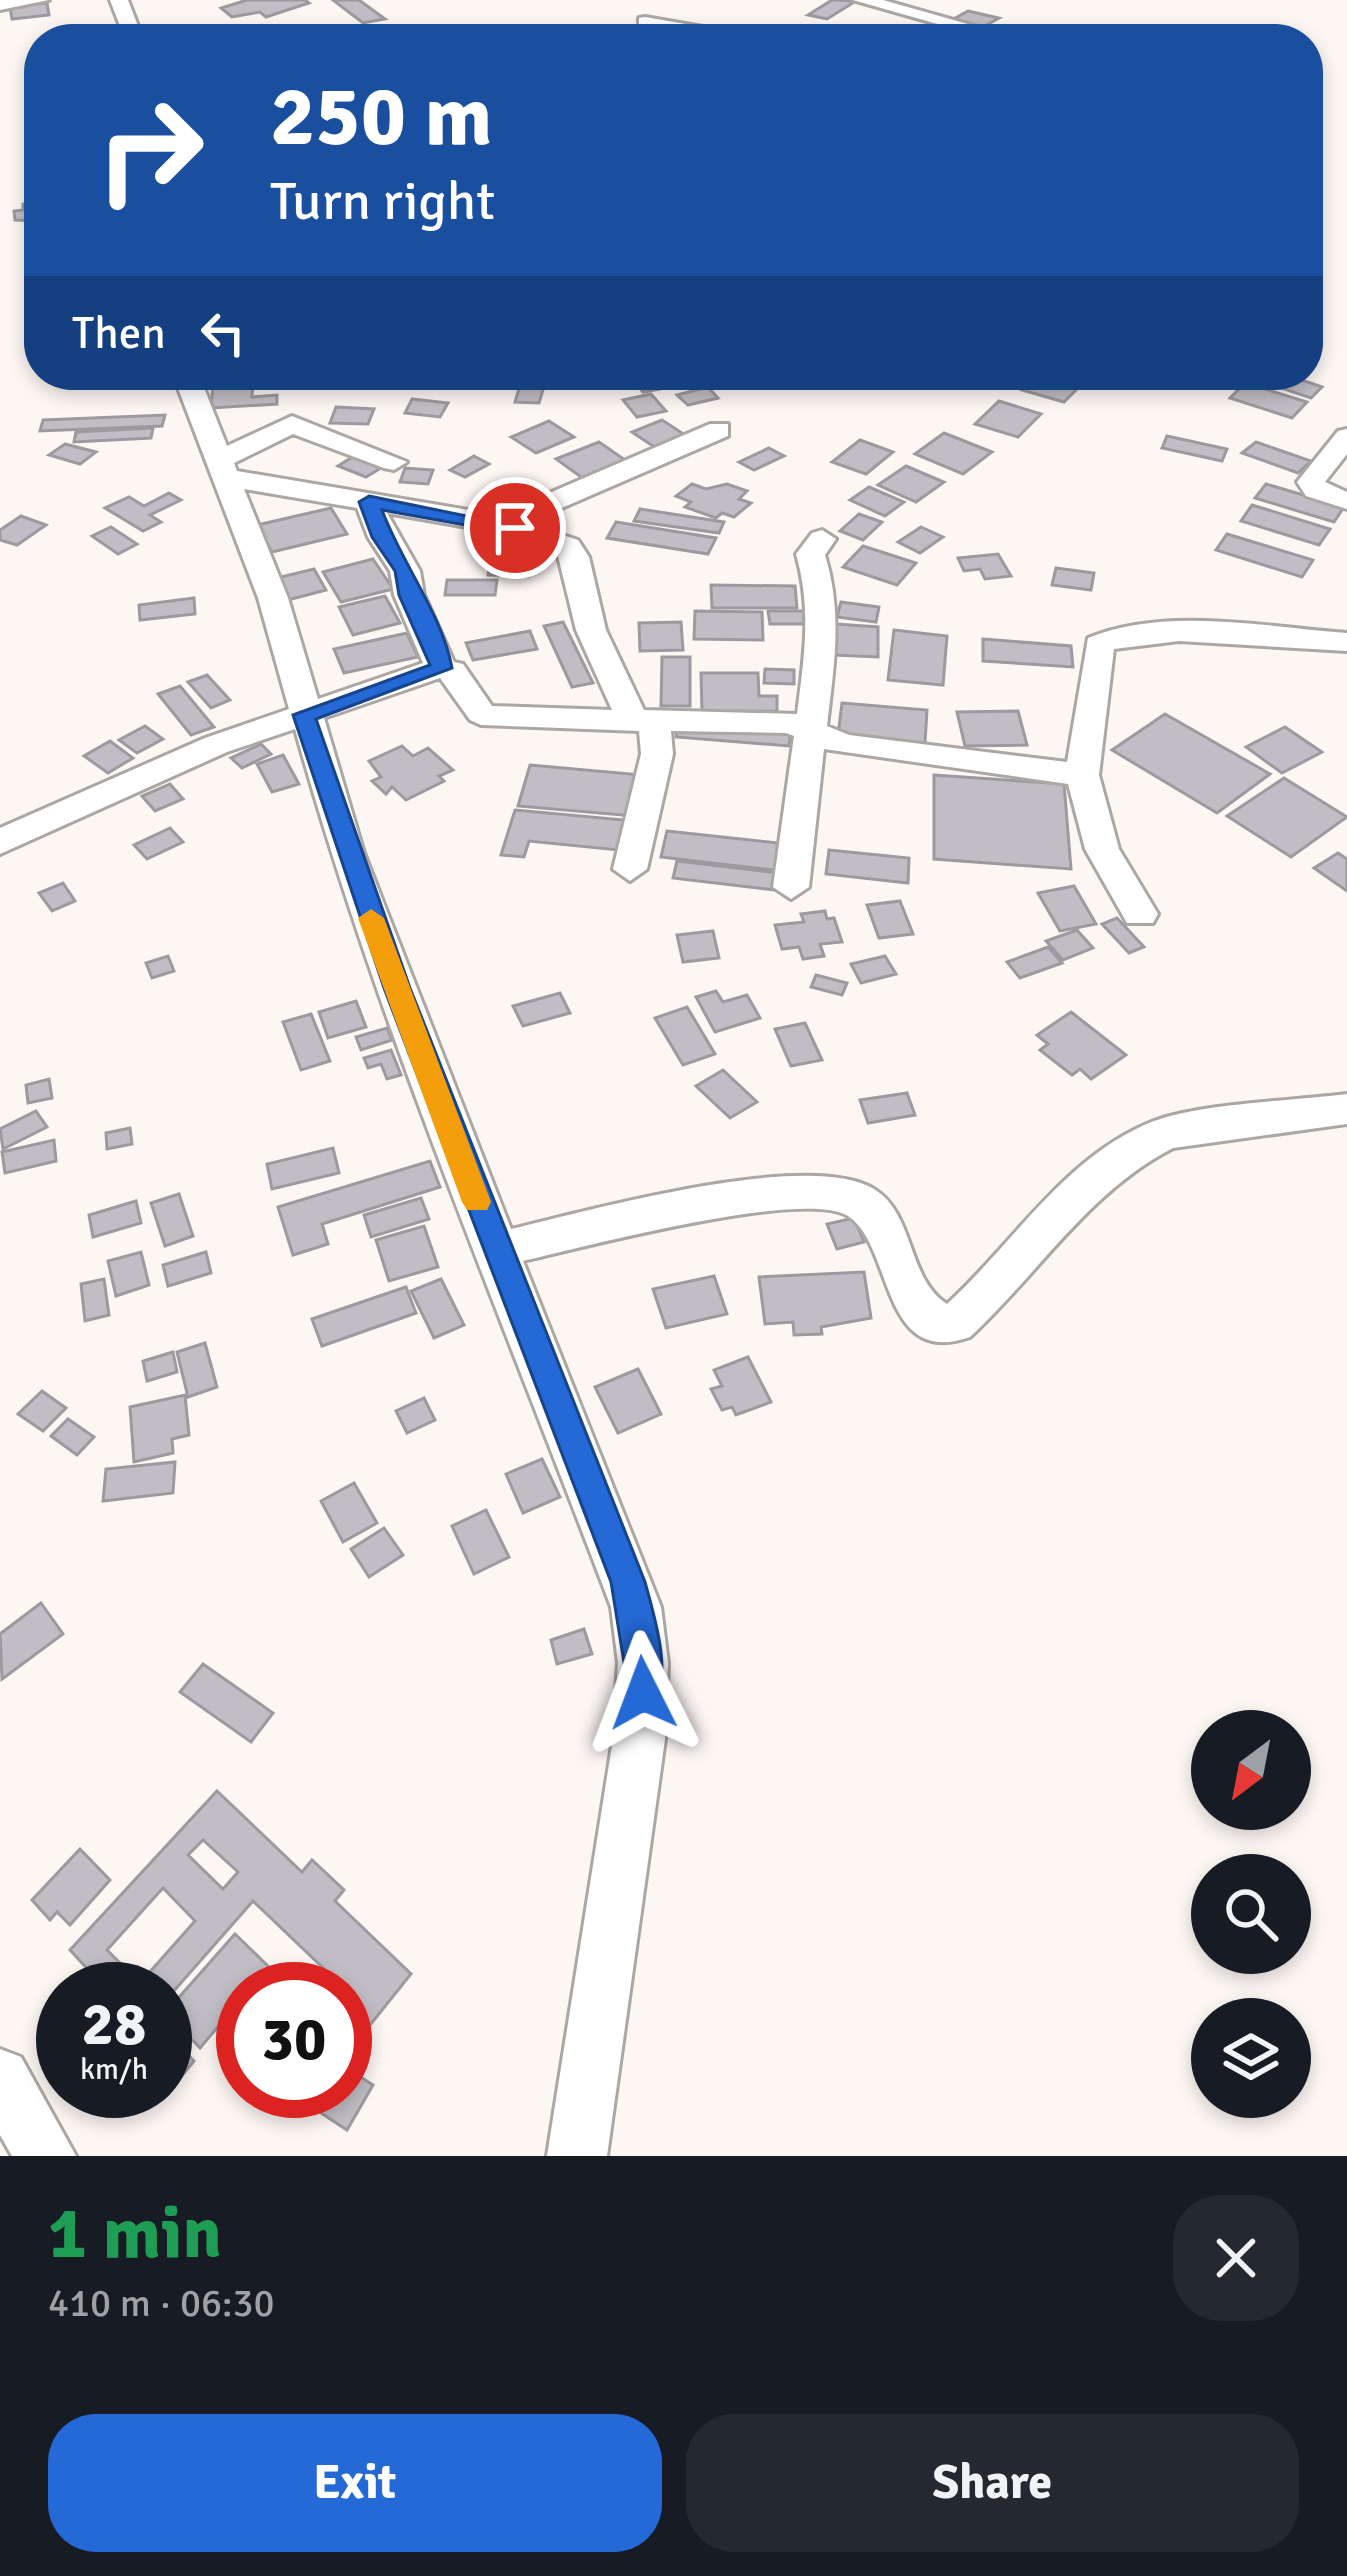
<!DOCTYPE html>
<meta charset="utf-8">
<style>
body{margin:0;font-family:Signika,sans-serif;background:#242831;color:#f1f3f6;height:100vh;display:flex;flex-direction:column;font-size:45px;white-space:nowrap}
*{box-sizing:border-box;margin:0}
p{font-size:39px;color:#9ea1a6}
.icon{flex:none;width:66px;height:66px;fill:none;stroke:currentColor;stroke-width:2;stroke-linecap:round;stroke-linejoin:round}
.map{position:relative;height:2156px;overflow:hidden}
.panel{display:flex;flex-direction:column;background:#171b24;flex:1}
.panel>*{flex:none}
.banner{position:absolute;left:24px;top:24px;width:1299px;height:366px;border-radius:48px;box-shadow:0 6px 18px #0003;background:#1a4fa0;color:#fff;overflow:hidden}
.needle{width:78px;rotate:212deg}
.tools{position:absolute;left:1191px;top:1710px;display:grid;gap:24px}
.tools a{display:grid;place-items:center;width:120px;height:120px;border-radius:50%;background:#171b24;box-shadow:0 6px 18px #0003;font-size:60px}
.speed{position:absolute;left:36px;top:1962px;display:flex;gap:24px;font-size:60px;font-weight:700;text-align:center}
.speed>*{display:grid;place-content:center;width:156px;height:156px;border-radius:50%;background:#171b24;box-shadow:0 6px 18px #0003;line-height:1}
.speed small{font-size:30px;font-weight:400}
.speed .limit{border:18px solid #d22;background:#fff;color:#111}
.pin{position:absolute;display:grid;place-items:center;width:102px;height:102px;color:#fff;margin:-51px;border:6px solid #fff;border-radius:50%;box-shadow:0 3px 12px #0007}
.me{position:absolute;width:132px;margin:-66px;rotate:357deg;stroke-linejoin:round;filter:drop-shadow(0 0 9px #0008)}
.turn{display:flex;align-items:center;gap:42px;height:252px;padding:0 48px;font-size:54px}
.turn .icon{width:156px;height:156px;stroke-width:2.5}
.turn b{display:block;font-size:84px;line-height:102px}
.then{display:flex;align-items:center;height:114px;padding:0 48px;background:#0003;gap:24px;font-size:45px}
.round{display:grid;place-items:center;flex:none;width:126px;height:126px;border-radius:48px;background:#242831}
.headline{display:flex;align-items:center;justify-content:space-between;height:204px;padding:0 48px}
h1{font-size:72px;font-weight:700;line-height:90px;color:#1e9e55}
.primary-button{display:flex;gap:24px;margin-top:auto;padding:24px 48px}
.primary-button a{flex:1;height:138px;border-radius:48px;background:#2469d5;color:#fff;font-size:48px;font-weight:700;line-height:138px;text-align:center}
.primary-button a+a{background:#242831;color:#f1f3f6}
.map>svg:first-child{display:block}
.building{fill:#c0bec4;stroke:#9c9a9f;stroke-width:3;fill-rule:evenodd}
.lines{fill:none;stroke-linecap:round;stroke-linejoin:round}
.minor-casing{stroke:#ada7a4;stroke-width:6}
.minor{fill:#fff;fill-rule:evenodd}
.route{fill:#2469d5;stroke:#17448a;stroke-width:3}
.slow{fill:#f59e0b}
</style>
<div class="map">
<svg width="1347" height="2156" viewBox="0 0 1347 2156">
<rect width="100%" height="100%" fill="#fdf7f4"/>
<g class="building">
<path d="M247 0H305L309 3 266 17 260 12 232 17 221 8Z"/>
<path d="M333 0H359L385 19 363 23Z"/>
<path d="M832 0 856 1 827 19 808 15Z"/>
<path d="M47 3 49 15 12 19 10 7Z"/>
<path d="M968 11 999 18 983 27 952 20Z"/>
<path d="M39 202V221L15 220 14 211 23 210V204Z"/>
<path d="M630 375H680L687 384 643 392Z"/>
<path d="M1037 375H1056L1083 383 1064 402 1022 390Z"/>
<path d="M1290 376 1322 387 1311 398 1278 387Z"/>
<path d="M521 382 545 383 539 403 515 402Z"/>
<path d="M253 383 252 397 277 395V404L211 408 213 385Z"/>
<path d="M1245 383 1307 402 1292 418 1230 398Z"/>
<path d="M708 387 718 398 688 405 677 395Z"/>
<path d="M651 394 666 411 637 417 623 400Z"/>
<path d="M412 399 448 403 440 417 405 413Z"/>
<path d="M999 401 1041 414 1018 437 975 424Z"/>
<path d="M336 407 374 409 368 424 330 423Z"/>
<path d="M165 415 162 426 40 431 43 420Z"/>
<path d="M662 420 685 435 656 448 632 432Z"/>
<path d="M549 421 574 437 536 453 511 437Z"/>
<path d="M153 428 151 438 74 442 76 432Z"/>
<path d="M944 433 992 452 963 474 915 454Z"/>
<path d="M1167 436 1227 449 1222 461 1162 448Z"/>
<path d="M860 440 893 452 866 474 832 462Z"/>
<path d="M599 442 628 462 584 479 556 459Z"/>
<path d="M1256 442 1311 461 1298 473 1242 453Z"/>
<path d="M65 444 96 452 80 464 49 455Z"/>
<path d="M769 448 784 456 754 470 739 462Z"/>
<path d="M362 451 389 463 366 477 338 466Z"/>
<path d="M474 456 489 464 465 477 450 470Z"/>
<path d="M906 466 944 482 916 502 878 485Z"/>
<path d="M405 468 433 470 428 484 400 482Z"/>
<path d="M692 484 706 489 727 484 747 491 739 499 751 503 734 517 722 513 716 518 685 507 691 502 676 496Z"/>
<path d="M1266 484 1344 507 1334 522 1255 498Z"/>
<path d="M869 487 904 502 885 516 850 500Z"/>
<path d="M169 493 181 500 150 515 161 522 143 531 105 508 129 497 144 506Z"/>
<path d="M1252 505 1330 529 1319 545 1241 521Z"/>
<path d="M331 508 347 534 272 552 257 525Z"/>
<path d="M640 509 724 522 719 533 634 521Z"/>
<path d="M859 514 882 522 863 540 840 531Z"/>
<path d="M21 516 46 525 17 545 0 540V530Z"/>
<path d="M616 522 716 538 708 554 607 538Z"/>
<path d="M111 527 137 544 118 554 92 536Z"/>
<path d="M921 527 943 537 920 553 898 542Z"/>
<path d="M1227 534 1313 560 1302 577 1216 550Z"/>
<path d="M863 546 916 563 897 585 843 567Z"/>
<path d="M492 550 533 551 529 576 488 575Z"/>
<path d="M998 554 1011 576 985 579 980 569 964 571 958 558Z"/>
<path d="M373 559 393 589 341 602 323 572Z"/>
<path d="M1056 568 1094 573 1091 590 1052 585Z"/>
<path d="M314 569 326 590 288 600 277 578Z"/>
<path d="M447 580H497L495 595H445Z"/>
<path d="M711 585 795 586 797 608H712Z"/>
<path d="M385 596 400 623 353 635 339 607Z"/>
<path d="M194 598 195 614 140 620 139 605Z"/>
<path d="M841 602 879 607 876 622 837 617Z"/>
<path d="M695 611 762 612 763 640 694 639Z"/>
<path d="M768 611H803L804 624H770Z"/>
<path d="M563 622 593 683 572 687 544 626Z"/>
<path d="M681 622 683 650 640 651 639 623Z"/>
<path d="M836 624 878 627V657L835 655Z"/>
<path d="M894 630 947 636 943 685 888 680Z"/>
<path d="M530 631 537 649 473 660 466 643Z"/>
<path d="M407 633 418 657 344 673 334 649Z"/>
<path d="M983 639 1071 646 1073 667 983 661Z"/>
<path d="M662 657H690V706H661Z"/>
<path d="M765 669 794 670V684L764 683Z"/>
<path d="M701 673H758L759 696H777V711H702Z"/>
<path d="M207 675 230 700 211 708 188 682Z"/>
<path d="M180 686 214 727 191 735 158 694Z"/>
<path d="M842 703 927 710 925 743 838 735Z"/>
<path d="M1018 711 1027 745 965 746 957 712Z"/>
<path d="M1165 714 1270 774 1217 813 1112 750Z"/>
<path d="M679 722 791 730 789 746 676 737Z"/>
<path d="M145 726 163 739 137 753 119 740Z"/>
<path d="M1285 727 1322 752 1282 773 1246 747Z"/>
<path d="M110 741 133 758 108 773 84 756Z"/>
<path d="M261 744 271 754 242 768 231 758Z"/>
<path d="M402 746 413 756 428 748 453 770 439 776 444 781 406 800 392 787 386 794 372 781 381 777 369 761Z"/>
<path d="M283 755 299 784 272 792 257 764Z"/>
<path d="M530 765 642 775 633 816 518 806Z"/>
<path d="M934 775 1064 784 1071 869 934 859Z"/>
<path d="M1284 778 1347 817 1291 857 1227 816Z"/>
<path d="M170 784 183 799 155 811 142 796Z"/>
<path d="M515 810 635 821 628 851 529 841 524 857 501 855Z"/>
<path d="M170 828 183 842 147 859 134 845Z"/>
<path d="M667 831 787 844 782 871 661 857Z"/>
<path d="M829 850 909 858 908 883 826 874Z"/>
<path d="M1338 853 1347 859V891L1314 868Z"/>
<path d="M677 861 778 873 775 890 673 878Z"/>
<path d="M63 883 75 901 52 911 39 893Z"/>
<path d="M1074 886 1096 924 1060 931 1038 893Z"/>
<path d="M900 901 913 934 879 938 867 905Z"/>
<path d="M825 911 827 919 834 918 842 942 820 944 824 956 803 959 799 947 782 949 775 925 804 922 801 914Z"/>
<path d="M1117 918 1144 947 1129 953 1102 924Z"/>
<path d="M1077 930 1093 948 1063 960 1046 941Z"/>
<path d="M713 931 719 958 683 962 677 935Z"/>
<path d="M1048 947 1062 963 1020 978 1007 962Z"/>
<path d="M168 956 174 971 152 978 146 963Z"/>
<path d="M885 956 896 974 861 983 851 964Z"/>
<path d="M816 975 847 983 842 995 811 987Z"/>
<path d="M716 991 723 1002 747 995 760 1018 715 1032 696 997Z"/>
<path d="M560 993 570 1013 523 1026 513 1006Z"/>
<path d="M356 1001 366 1027 328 1038 319 1012Z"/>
<path d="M687 1007 715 1054 683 1065 655 1018Z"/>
<path d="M1071 1012 1126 1055 1091 1079 1080 1069 1072 1075 1040 1050 1048 1044 1037 1035Z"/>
<path d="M311 1014 330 1061 301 1070 283 1022Z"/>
<path d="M805 1023 822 1060 791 1066 775 1029Z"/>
<path d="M387 1028 392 1040 361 1050 356 1037Z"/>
<path d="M391 1050 401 1075 387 1079 381 1064 368 1068 364 1058Z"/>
<path d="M723 1070 757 1102 730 1118 696 1086Z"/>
<path d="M49 1079 52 1098 28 1103 26 1085Z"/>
<path d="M907 1093 915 1115 868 1123 860 1100Z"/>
<path d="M36 1111 47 1127 3 1149 0 1129Z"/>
<path d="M130 1128 132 1144 107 1149 106 1133Z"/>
<path d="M54 1140 56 1161 5 1173 2 1152Z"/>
<path d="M333 1148 339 1173 272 1189 267 1164Z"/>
<path d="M430 1161 440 1187 322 1224 328 1244 293 1255 278 1207Z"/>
<path d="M179 1194 193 1236 165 1246 151 1203Z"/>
<path d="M421 1198 429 1219 371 1237 364 1215Z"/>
<path d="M136 1201 141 1223 93 1237 89 1215Z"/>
<path d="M854 1218 864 1242 837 1249 827 1224Z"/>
<path d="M424 1226 438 1267 389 1281 376 1240Z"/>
<path d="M141 1252 149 1285 116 1296 108 1261Z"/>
<path d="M206 1252 211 1273 168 1286 163 1265Z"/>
<path d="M864 1272 871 1318 821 1327 822 1334 794 1335 793 1322 765 1324 759 1277Z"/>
<path d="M714 1276 727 1314 666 1328 653 1289Z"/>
<path d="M104 1279 109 1315 85 1321 81 1284Z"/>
<path d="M441 1279 464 1325 434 1338 411 1291Z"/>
<path d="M406 1287 416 1313 322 1346 312 1319Z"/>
<path d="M205 1343 217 1387 188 1397 177 1352Z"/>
<path d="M173 1352 177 1372 147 1381 143 1361Z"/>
<path d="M748 1357 771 1402 736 1415 732 1407 722 1410 711 1389 722 1386 714 1370Z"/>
<path d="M638 1369 661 1414 618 1433 595 1387Z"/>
<path d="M42 1391 66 1408 43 1431 18 1414Z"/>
<path d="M185 1395 189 1435 172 1439 173 1453 134 1462 130 1407Z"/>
<path d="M424 1398 435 1420 407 1433 396 1411Z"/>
<path d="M68 1419 94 1437 77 1455 51 1436Z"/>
<path d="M542 1459 560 1497 523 1513 506 1474Z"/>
<path d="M175 1462 173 1493 103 1501 106 1469Z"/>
<path d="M354 1483 377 1523 343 1542 321 1501Z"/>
<path d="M486 1510 509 1557 474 1574 452 1526Z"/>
<path d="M384 1528 403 1555 369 1577 351 1549Z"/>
<path d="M41 1603 63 1634 2 1679 0 1634Z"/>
<path d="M584 1629 592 1654 557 1664 551 1640Z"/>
<path d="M203 1664 273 1713 251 1742 180 1692Z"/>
<path d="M217 1791 302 1872 312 1860 344 1890 335 1901 411 1974 354 2045 345 2037V1989L253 1901 165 2001V1989H106L70 1950ZM203 1840 238 1872 223 1889 188 1855ZM163 1888 195 1921 140 1983 107 1950Z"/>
<path d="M80 1849 110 1880 70 1925 57 1912 50 1920 32 1900Z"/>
<path d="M235 1934 269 1967 250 1989H243V1997L200 2048 166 2012Z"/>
<path d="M165 2030 194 2061 168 2093 165 2089Z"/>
<path d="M345 2067 373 2085 347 2130 315 2109 326 2091H345Z"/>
</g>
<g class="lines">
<g class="minor-casing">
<g id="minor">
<path d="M0 0H49L0 10Z"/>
<path d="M110 0H128L143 39H125Z"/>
<path d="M853 0H883L1021 39H990Z"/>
<path d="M645 17 738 33 747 39H708L639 26V18Z"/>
<path d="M173 375H199L227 446 292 416 407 462 394 470 384 468 293 434 234 463 237 471 498 515 710 424H728V436L527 523 578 540 589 557 606 630 644 710 797 714C804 657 812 610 796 554L812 533 822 530 836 539 825 555C843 613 834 666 827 726L849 735 1067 762 1088 638C1166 606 1266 627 1347 633V651L1179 641 1114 649 1099 775 1119 849 1158 914 1153 923H1127L1085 849 1068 784 824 749 809 887 791 899 773 887 794 736 786 733 671 731 673 754 647 869 630 881 613 869 641 754 639 731 481 725 470 720 440 678 324 718 364 853 511 1229C587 1211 808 1149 874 1189 915 1214 907 1279 947 1304 1014 1243 1066 1155 1154 1121 1202 1103 1293 1101 1347 1094V1124L1173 1148C1089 1191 1038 1274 970 1337 880 1369 894 1246 848 1216 805 1188 580 1248 523 1261L661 1607 668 1663 665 1739 607 2156H547L613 1739 618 1663 611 1607C501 1315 379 1030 295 729L227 752 0 854V828L205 738 289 709 258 598ZM244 489 357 508 368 537 390 571 394 595 423 663 318 699 288 598ZM387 513 496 532 557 552 576 630 612 710 492 706 463 664 454 662 424 595 420 571Z"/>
<path d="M1347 429V454L1325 482 1347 492V509L1306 496 1297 482 1338 431Z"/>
<path d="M0 2049 21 2057 76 2156H12L0 2135Z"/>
</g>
</g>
<use href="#minor" class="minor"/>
</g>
<path class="route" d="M369 496 525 528 515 534 382 510C401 562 442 614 452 668L316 719 410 988 645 1582C655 1619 671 1669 656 1706L643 1711 631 1706 611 1582 384 988 293 715 430 665 399 595 395 571 372 537 359 502Z"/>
<path class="slow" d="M371 909 384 918 491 1202 487 1210H467L462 1202 358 918Z"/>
</svg>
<div class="tools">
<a><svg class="needle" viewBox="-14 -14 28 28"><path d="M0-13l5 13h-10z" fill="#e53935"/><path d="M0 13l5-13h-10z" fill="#9ea1a6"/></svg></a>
<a><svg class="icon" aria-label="search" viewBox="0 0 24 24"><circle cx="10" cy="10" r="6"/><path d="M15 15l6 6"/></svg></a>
<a><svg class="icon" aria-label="layers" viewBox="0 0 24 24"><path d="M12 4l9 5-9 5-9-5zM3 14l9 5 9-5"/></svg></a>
</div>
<div class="speed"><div>28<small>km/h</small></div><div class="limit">30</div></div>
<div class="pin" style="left:515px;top:528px;background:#d93025"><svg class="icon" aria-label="arrive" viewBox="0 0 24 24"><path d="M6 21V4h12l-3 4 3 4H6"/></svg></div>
<svg class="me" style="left:643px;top:1693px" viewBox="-20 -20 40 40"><path d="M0-17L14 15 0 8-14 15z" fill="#2469d5" stroke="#fff" stroke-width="4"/></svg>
<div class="banner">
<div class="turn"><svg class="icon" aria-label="right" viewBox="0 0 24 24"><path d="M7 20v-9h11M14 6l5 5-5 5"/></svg><div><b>250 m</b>Turn right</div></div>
<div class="then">Then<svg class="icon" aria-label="left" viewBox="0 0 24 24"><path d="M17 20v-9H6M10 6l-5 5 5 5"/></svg></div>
</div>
</div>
<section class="panel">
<div class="headline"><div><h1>1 min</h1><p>410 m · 06:30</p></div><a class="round"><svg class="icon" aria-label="close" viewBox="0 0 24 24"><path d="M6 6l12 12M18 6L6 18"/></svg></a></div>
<div class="primary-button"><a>Exit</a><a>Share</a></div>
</section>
